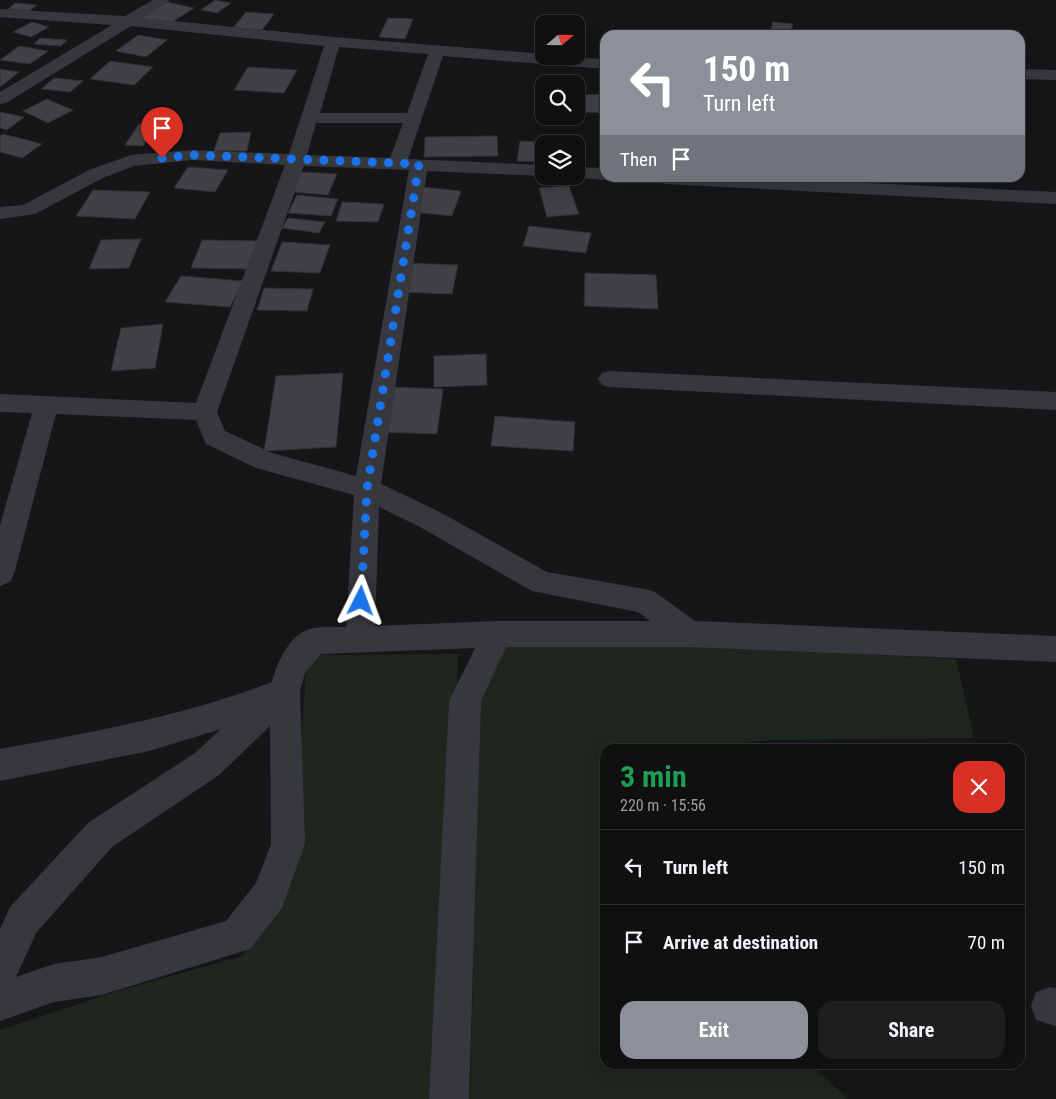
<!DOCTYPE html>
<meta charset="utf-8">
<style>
body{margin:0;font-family:"Roboto Condensed",sans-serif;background:#1e1e20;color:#f1f3f6;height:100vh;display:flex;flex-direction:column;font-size:19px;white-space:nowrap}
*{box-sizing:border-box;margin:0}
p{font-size:16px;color:#9c9d9f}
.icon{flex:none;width:28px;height:28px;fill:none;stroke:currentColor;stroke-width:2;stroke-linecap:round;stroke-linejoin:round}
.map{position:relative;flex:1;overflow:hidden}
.side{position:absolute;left:600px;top:744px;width:425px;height:325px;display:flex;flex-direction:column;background:#101012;border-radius:15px;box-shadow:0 5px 20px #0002,0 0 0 1px #303032}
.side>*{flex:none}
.top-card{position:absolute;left:600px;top:30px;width:425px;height:152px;border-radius:15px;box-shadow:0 5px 20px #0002,0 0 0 1px #303032;background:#8c9099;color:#fff;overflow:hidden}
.needle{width:32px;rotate:70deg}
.controls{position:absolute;left:535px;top:15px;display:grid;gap:10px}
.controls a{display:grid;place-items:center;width:50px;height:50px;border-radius:10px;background:#101012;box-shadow:0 5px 20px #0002,0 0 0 1px #303032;font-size:25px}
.pin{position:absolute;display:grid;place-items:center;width:42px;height:42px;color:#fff;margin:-51px -21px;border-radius:50% 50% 50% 0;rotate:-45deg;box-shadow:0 0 5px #0007}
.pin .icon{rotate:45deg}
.me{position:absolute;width:55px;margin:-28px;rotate:3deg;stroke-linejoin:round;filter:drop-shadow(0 0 4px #0008)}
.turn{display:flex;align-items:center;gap:18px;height:105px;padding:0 20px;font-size:22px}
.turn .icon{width:65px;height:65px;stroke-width:2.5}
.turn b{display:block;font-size:35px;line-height:42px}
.then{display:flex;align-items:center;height:48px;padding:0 20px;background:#0003;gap:10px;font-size:19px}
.round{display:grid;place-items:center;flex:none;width:52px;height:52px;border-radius:15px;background:#1e1e20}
.summary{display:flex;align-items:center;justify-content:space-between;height:85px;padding:0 20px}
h1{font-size:30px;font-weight:700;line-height:38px;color:#1e9e55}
.cta{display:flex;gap:10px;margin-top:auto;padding:10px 20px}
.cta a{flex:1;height:58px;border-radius:15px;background:#8c9099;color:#fff;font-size:20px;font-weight:700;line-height:58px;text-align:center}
.cta a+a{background:#1e1e20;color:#f1f3f6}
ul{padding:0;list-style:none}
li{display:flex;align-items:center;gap:15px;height:75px;padding:0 20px;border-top:1px solid #303032}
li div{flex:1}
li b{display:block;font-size:19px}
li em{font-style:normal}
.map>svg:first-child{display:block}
.green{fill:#1e261f}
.building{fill:#404145;stroke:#303034}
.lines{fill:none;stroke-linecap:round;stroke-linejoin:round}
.minor{fill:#37383d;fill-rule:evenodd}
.route{stroke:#1a73e8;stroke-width:9;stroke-dasharray:0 16.2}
</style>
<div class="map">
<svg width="1056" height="1099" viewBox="0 0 1056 1099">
<rect width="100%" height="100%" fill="#161618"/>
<g class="green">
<path d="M607 641 956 659 974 738 773 740 670 749H605V1064H810L848 1099H470L480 693 501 644Z"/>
<path d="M458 654 455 747 435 1099H0V1030L121 990 242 956 292 882 307 655Z"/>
</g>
<g class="building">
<path d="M215 0 231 3 217 13 201 10Z"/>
<path d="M167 2 194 8 169 24 142 18Z"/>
<path d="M15 3 37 5 29 11 8 9Z"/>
<path d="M246 12 274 14 262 30 233 28Z"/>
<path d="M388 18 413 19 405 39 379 37Z"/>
<path d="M32 22 49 27 31 37 13 32Z"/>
<path d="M773 22 793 24 790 34 770 32Z"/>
<path d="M727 31 759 35H726Z"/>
<path d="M138 35 167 40 146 57 116 51Z"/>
<path d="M40 38 67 40 61 46 34 44Z"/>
<path d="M19 46 48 51 30 64 0 60Z"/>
<path d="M110 61 153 67 134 85 90 79Z"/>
<path d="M248 67 297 70 284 93 234 90Z"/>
<path d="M0 69 19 72 0 87Z"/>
<path d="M54 78 83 81 70 92 41 89Z"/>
<path d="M605 94V112L579 113 576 95Z"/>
<path d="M47 99 73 110 48 123 23 111Z"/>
<path d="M0 112 24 117 7 130 0 128Z"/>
<path d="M139 124 157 125 143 146 125 145Z"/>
<path d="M251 132 247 151H214L220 133Z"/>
<path d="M3 134 42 144 22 158 0 152V136Z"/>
<path d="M497 136 498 156 424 157 425 137Z"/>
<path d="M520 141 562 143 544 144V162L517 161Z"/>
<path d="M188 167 228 170 215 192 174 188Z"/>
<path d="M301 172 337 174 328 195 291 192Z"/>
<path d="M569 186 579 214 547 217 539 188Z"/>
<path d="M421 187 461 191 452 216 411 212Z"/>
<path d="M93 190 150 192 135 219 76 216Z"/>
<path d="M297 195 338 199 331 216 288 213Z"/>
<path d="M342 202 384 204 378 222 336 221Z"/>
<path d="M288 218 325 222 319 233 282 228Z"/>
<path d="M529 226 591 233 586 253 523 246Z"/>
<path d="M141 239 129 268 89 269 101 240Z"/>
<path d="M202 240 263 241 253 269 191 268Z"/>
<path d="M282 242 330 245 320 273 271 271Z"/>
<path d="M406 263 458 265 452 294 398 292Z"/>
<path d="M585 273 656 275 658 309 584 306Z"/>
<path d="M181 276 243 281 230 307 165 302Z"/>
<path d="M264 288 313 289 307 311 257 310Z"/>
<path d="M163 324 155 368 111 371 121 328Z"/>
<path d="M486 354 487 385 434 387V356Z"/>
<path d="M343 373 336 447 264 451 276 376Z"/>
<path d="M389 387 443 389 437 434 380 432Z"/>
<path d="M495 416 575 422 573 451 491 446Z"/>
</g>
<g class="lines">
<g class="minor">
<path d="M153 0H170L143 18 333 37 544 54V56L605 59V69L443 56 408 159 544 165 545 176 427 171 381 484 438 511 547 572 645 589 655 592 695 621 1056 636V662L689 647H506L481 701 469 1099H429L449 701 475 648 321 654 305 673 300 691 305 844 282 908 250 949 102 995 54 1002 0 1021V929L10 907 88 823 195 753 221 729 149 751 0 781V749C93 732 183 716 272 682 277 662 291 631 314 628 324 626 335 627 346 627L354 495 256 468 206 444 196 420 56 414 14 574 10 582 0 586V525L32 413 0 412V394L196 403 285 165 192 160 134 166 103 178 35 214 0 219V207L23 205 89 170 131 155 192 150 289 154 324 46 131 26 6 103 0 104V92L112 25 0 17V9L125 16ZM339 47 428 54 407 113H320ZM316 123H403L390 158 307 155ZM304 166 409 170 356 476 272 453 225 431 217 412ZM379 507 420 527 532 591 638 612 650 621H497L375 626ZM270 726 271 844 256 883 226 921 102 957 54 964 16 977 36 933 112 847 219 775Z"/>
<path d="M1020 69 1056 70V80L1020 79Z"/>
<path d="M576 167 605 168V178H612L605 180 569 177 576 176Z"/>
<path d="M656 178H766L1056 192V204L665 184 658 182Z"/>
<path d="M610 371 1056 392V410L610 387 602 385 598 379 602 373Z"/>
<path d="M1050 987 1056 988V1026L1036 1020 1031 1006 1036 992Z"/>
</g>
</g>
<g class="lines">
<path class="route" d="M162 158 192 155 419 164 367 489 361 601"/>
</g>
</svg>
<div class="controls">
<a><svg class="needle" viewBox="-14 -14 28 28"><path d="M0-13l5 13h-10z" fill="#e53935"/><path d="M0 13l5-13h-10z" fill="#9c9d9f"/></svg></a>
<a><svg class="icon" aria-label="search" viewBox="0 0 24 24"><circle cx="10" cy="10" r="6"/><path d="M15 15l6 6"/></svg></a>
<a><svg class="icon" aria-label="layers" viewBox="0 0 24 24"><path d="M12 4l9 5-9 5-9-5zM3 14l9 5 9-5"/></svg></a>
</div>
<div class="pin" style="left:162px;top:158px;background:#d93025"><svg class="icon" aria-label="arrive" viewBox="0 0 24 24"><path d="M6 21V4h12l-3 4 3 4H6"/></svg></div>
<svg class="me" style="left:361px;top:601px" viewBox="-20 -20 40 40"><path d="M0-17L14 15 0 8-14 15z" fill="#1a73e8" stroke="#fff" stroke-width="4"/></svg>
<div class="top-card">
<div class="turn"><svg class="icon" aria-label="left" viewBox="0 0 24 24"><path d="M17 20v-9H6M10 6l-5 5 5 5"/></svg><div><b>150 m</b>Turn left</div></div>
<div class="then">Then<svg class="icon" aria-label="arrive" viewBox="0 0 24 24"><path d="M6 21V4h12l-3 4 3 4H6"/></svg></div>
</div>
<section class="side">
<div class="summary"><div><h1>3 min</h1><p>220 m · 15:56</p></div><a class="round" style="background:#d93025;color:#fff"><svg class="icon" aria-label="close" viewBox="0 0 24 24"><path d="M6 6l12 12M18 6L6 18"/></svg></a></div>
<ul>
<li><svg class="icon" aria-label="left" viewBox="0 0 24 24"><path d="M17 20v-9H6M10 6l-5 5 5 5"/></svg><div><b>Turn left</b></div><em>150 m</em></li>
<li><svg class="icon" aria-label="arrive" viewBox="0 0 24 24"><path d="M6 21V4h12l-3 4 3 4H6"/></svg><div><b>Arrive at destination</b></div><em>70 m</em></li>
</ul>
<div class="cta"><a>Exit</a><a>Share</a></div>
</section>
</div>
